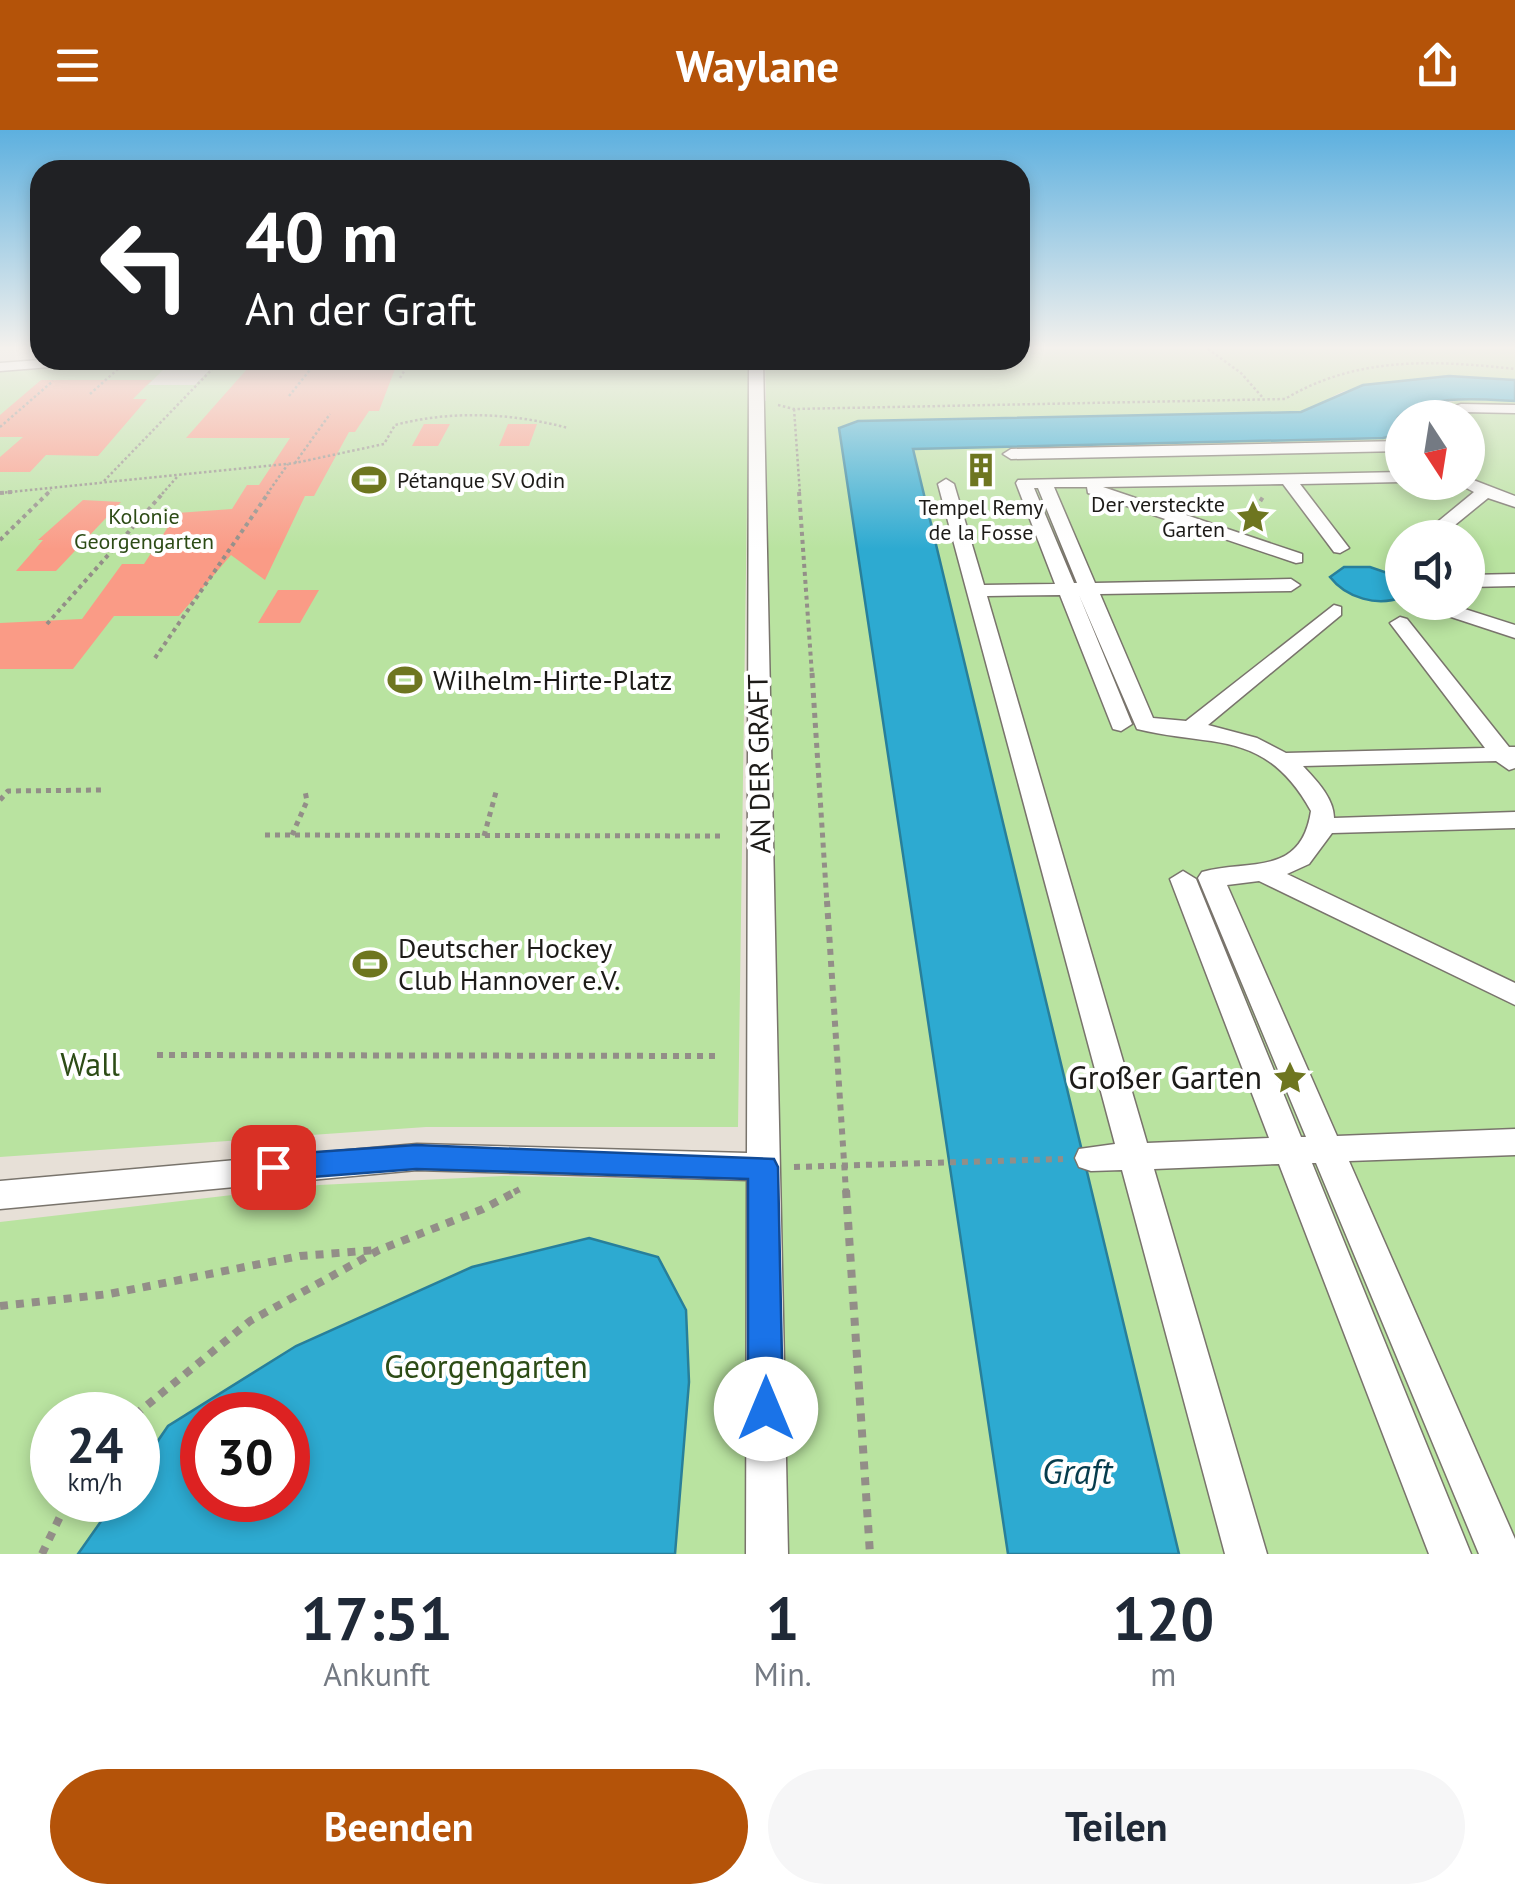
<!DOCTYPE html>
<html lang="de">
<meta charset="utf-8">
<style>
body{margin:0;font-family:"PT Sans",sans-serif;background:#f6f6f7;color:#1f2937;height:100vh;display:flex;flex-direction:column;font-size:38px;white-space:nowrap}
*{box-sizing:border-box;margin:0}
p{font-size:32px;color:#747a83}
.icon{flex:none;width:55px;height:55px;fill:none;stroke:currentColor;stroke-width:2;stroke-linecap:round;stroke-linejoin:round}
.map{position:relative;height:1424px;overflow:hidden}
.details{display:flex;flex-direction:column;background:#fff;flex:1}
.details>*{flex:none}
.banner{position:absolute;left:30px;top:30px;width:1000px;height:210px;border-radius:30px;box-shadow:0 5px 15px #0003;background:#202124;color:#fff;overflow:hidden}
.needle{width:65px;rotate:168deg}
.tools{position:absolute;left:1385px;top:270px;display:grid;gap:20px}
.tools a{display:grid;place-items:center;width:100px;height:100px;border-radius:50%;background:#fff;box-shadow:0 5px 15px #0003;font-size:50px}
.speed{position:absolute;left:30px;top:1262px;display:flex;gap:20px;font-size:50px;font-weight:700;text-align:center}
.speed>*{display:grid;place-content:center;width:130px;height:130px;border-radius:50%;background:#fff;box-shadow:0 5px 15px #0003;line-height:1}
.speed small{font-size:25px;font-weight:400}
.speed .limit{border:15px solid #d22;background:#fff;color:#111}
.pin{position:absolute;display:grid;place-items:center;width:85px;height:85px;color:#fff;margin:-42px;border-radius:20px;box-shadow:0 5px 15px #0006}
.me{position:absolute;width:110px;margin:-55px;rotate:0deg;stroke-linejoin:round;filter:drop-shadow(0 0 8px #0008)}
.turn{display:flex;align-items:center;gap:35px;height:210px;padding:0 50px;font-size:45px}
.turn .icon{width:130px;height:130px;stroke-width:2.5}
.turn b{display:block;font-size:70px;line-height:85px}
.eta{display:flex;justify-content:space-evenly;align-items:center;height:170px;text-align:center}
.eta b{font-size:60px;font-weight:700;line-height:70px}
.primary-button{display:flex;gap:20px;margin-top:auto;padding:20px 50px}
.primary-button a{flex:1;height:115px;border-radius:60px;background:#b45309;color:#fff;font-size:40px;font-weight:700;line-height:115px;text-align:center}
.primary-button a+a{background:#f6f6f7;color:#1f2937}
header{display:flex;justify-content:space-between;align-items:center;height:130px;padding:0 50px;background:#b45309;color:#fff;font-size:45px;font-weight:700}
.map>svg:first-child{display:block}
.green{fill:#b9e3a0;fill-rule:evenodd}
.water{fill:#2daad1;stroke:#287f9a;stroke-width:2.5;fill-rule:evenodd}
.building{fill:#fa9b86}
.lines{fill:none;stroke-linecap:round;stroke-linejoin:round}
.street-casing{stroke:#79746c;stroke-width:3}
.path-far4{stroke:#938e88;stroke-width:2.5;stroke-dasharray:2.5 2.5;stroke-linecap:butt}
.path-far3{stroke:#938e88;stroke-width:4;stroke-dasharray:4 4;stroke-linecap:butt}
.path-far2{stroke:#938e88;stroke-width:5;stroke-dasharray:5 5;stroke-linecap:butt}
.path-far1{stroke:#938e88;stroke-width:6;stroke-dasharray:6 6;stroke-linecap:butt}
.path{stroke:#938e88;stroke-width:8;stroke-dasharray:8 8;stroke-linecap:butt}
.street{fill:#fff;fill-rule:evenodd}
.route{fill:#1a73e8;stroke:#114b97;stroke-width:2.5}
.labels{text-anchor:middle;stroke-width:8;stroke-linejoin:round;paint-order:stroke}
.far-poi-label{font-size:22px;fill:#1d1b18;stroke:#fff;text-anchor:start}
.far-park-label{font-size:22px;fill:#2d4c16;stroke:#fff}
.poi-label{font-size:28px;fill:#1d1b18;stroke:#fff;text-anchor:start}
.street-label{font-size:28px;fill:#1d1b18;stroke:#fff}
.near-park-label{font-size:32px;fill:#2d4c16;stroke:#fff}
.near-poi-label{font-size:32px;fill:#1d1b18;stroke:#fff;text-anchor:end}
.near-water-label{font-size:35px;font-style:italic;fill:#063c4d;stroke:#fff}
</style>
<header><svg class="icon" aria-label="menu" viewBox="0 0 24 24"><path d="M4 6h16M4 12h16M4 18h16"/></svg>Waylane<svg class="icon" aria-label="share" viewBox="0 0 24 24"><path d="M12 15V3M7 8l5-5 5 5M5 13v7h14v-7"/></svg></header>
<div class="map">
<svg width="1515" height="1424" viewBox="0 0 1515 1424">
<rect width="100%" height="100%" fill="#e7e0d7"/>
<g class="green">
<path d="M1020 219H1515V250C1460 245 1406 248 1352 259 1331 263 1318 280 1296 282L858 291 839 298 1008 1424H777L760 270 766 271 765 230H1020Z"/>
<path d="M105 230H173L148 255H195L219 230H749L738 997H426L0 1027V239Z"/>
<path d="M1466 270 1515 271V1424H1179L913 319 1383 308 1391 306 1394 291 1424 275ZM1402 288H1468V352H1402ZM1402 408H1468V472H1402Z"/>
<path d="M504 1046 751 1051V1424H0V1092L319 1055ZM52 1285H138V1370H52ZM202 1285H288V1370H202Z"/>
</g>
<g class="water">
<path d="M1449 246 1515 250V271C1477 269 1431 264 1398 287L1392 306 1383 308 913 319 1179 1424H1008L839 298 858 291 1301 282 1363 255Z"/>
<path d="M1344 437H1370L1399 447 1402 467C1378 477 1346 468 1330 447Z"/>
<path d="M589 1108 658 1127 686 1180 689 1252 675 1424H78L116 1370H138V1340L168 1296 296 1216 472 1137ZM202 1285H288V1370H202Z"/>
</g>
<g class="building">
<path d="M255 230 398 231 379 281H369L355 302H349L314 366H305L265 450 231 425 179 486H114L73 539H0V493L82 489 122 434H144L177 383 232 379 247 355H259L290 308H186Z"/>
<path d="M41 250H152L133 269H147L98 326 46 325 30 342H0V327L23 307H0V285Z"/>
<path d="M424 294H450L438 316H412Z"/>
<path d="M508 294H537L529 316H499Z"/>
<path d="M83 370 121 372 56 441H16L43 410H38Z"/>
<path d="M278 460H319L300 493H258Z"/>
</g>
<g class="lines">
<g class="street-casing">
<g id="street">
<path d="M40 230H94L87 234 0 241V233Z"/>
<path d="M749 230H763L788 1424H746L747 1050 417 1040 0 1079V1051L417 1014 747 1023Z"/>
<path d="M1461 274 1515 275V283L1462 282 1421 288Z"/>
<path d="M1402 311V321L1011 329 1003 324 1011 319Z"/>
<path d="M1402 342V352L1300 354 1349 418 1340 423 1334 422 1283 354 1103 357 1302 424V432L1296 433 1088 363 1087 357H1054L1095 453 1291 449 1300 455 1291 461 1100 464 1153 588 1186 591 1334 475 1341 477V485L1208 595 1257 608 1286 623 1485 618 1390 493 1400 487 1407 489 1509 617H1515V638L1509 640 1496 631 1303 636C1316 650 1334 668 1334 688L1515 682V698L1332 703 1309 734 1287 744 1515 853V875L1259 751 1227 755 1337 1006 1515 999V1025L1349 1031 1515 1409V1424H1479L1316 1033H1312L1471 1424H1429L1279 1034 1154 1039 1267 1424H1225L1122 1040 1091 1041 1079 1037 1075 1028 1079 1019 1115 1014 938 354 946 349 954 354 984 455 1055 454 1016 353 1018 350ZM1034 358H1038L1077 453H1074ZM1060 465 1113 599 1121 601 1132 594 1079 465 1137 599C1213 618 1265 598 1311 681 1301 747 1250 729 1202 742L1198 748 1306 1007H1301L1196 749 1183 741 1170 749 1269 1008 1147 1013 987 466Z"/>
<path d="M1468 348 1515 366V377L1488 368 1439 408H1418L1474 362 1455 352H1468Z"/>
<path d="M1515 444V456L1468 457V445Z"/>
<path d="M1449 474 1515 495V508L1442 484V476Z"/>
</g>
</g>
<g class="path-far4">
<path d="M1208 219 1241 243 1263 268"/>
<path d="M400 248 411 230"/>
<path d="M90 264 128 230"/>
<path d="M289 266 318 230"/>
<path d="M778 275 794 279 1285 269C1356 226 1435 230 1515 239"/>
<path d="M794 279 800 364"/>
<path d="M0 297 53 251"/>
<path d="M295 333 330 284"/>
<path d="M104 351 221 230"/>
<path d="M0 363 295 333 384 314 395 295C452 280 512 283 568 298"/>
<path d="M47 364 51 360"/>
<path d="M162 364 177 347"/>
<path d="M267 364 288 334"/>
</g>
<g class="path-far3">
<path d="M799 362 812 545"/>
<path d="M0 363 12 362"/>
<path d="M1247 391 1263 367"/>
<path d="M0 410 49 362"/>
<path d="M47 494 164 362"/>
<path d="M155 528 269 362"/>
</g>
<g class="path-far2">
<path d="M812 543 827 774"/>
<path d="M0 670 8 661 101 660"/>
<path d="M265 705 725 706"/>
<path d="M292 705 307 671 305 661"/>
<path d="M484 706 496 662"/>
</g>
<g class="path-far1">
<path d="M827 771 846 1062"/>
<path d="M157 925 717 926"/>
<path d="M794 1037 1063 1029"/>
<path d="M514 1062 522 1058"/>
</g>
<g class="path">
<path d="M846 1060 870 1424"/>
<path d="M0 1176 109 1164 300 1126 376 1120"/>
<path d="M135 1285 250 1191 379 1120 483 1079 519 1060"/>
<path d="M42 1424 68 1370"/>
</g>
<use href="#street" class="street"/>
</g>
<linearGradient id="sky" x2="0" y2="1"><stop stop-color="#5db0df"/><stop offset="0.52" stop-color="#f4f1ed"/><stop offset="1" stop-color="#f4f1ed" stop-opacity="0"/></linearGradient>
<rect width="1515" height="419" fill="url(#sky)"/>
<path class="route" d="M416 1015 774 1029 778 1037 783 1279 778 1291 766 1296 753 1291 748 1279V1049L416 1039 273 1050 263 1046 258 1037 263 1029 273 1025Z"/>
<defs>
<g id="building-bare" transform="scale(2.7)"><path d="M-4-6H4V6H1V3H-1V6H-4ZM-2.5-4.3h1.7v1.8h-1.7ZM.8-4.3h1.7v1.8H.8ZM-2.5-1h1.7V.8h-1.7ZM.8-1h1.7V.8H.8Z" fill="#6e7620" stroke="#fff" stroke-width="2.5" paint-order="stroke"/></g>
<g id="stadium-bare" transform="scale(2.7)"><path d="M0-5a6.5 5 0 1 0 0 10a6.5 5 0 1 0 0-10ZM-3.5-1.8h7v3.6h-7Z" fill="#6e7620" stroke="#fff" stroke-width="2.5" paint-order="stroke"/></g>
<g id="sight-bare" transform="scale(2.7)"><path d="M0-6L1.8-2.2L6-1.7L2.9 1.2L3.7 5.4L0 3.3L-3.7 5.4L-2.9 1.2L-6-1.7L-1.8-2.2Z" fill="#6e7620" stroke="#fff" stroke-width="2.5" paint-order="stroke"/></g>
</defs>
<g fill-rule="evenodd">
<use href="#building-bare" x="981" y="340"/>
<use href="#stadium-bare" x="369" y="350"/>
<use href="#sight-bare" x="1253" y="387"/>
<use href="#stadium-bare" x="405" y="550"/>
<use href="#stadium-bare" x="370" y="834"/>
<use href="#sight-bare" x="1290" y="948"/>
</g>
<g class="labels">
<g class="far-poi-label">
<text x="397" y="358">Pétanque SV Odin</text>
<text x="1225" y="382" text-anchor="end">Der versteckte<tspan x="1225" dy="25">Garten</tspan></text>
<text x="981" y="385" text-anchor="middle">Tempel Remy<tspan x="981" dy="25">de la Fosse</tspan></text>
</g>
<g class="far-park-label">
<text x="144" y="394">Kolonie<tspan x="144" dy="25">Georgengarten</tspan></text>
</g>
<g class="poi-label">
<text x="433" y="560">Wilhelm-Hirte-Platz</text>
<text x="398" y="828">Deutscher Hockey<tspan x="398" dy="32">Club Hannover e.V.</tspan></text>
</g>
<g class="street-label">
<text transform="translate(759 634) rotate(-91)" y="10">AN DER GRAFT</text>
</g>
<g class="near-park-label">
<text x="90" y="946">Wall</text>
<text x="486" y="1248">Georgengarten</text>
</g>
<g class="near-poi-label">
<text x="1262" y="959">Großer Garten</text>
</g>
<g class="near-water-label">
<text x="1077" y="1354">Graft</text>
</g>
</g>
</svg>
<div class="tools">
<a><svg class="needle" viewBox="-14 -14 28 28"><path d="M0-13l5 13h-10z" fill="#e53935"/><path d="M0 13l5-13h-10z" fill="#747a83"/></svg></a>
<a><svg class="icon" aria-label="sound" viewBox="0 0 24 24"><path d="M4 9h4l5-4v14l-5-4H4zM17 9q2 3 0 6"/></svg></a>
</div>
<div class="speed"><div>24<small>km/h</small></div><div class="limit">30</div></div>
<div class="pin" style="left:273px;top:1037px;background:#d93025"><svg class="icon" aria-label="arrive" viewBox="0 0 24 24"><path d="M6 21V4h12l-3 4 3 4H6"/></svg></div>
<svg class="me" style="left:766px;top:1279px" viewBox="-20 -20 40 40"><circle r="19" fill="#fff"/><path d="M0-13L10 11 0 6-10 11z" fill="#1a73e8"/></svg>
<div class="banner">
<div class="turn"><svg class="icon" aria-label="left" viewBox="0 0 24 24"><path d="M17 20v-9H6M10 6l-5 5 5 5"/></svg><div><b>40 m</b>An der Graft</div></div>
</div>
</div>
<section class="details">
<div class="eta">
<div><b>17:51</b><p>Ankunft</p></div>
<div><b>1</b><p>Min.</p></div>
<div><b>120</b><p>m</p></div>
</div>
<div class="primary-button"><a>Beenden</a><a>Teilen</a></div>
</section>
